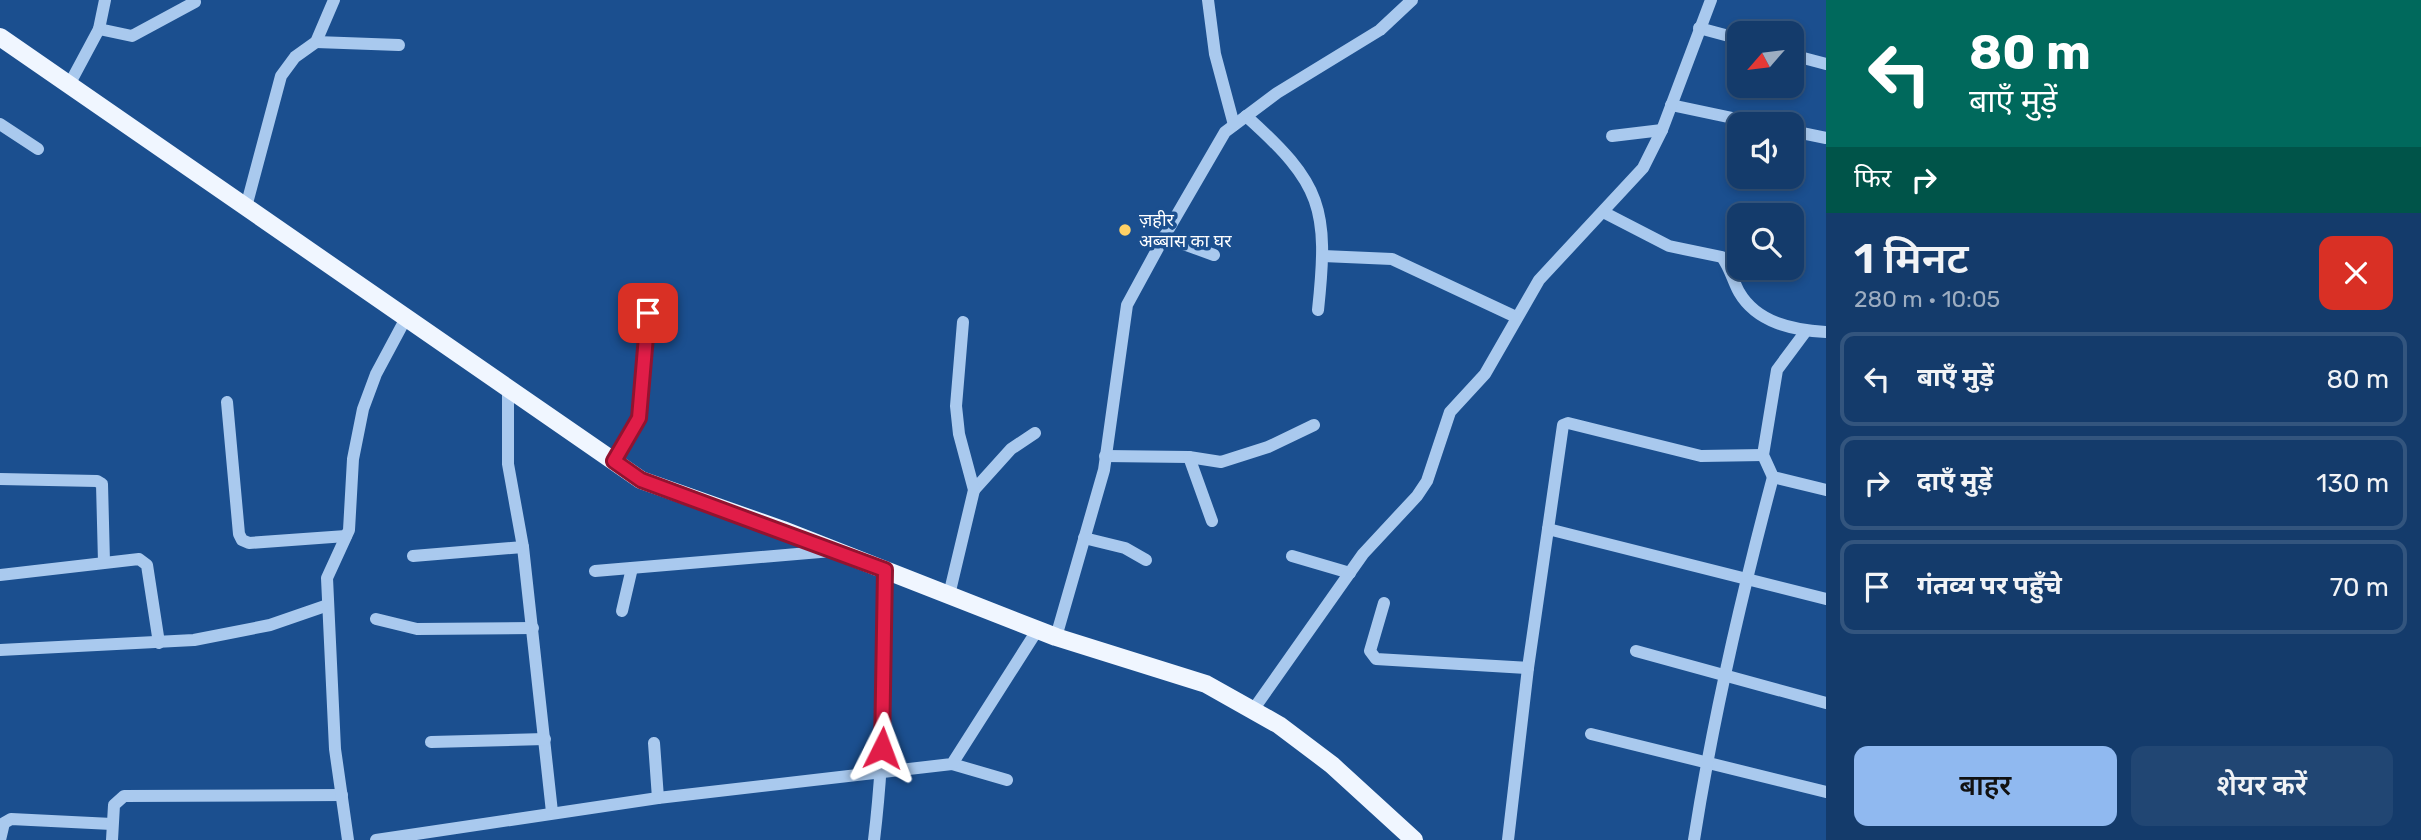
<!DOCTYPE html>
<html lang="hi">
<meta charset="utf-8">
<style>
body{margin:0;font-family:Rubik,"Noto Sans Devanagari",sans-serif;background:#214673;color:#f1f3f6;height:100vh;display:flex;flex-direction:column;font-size:26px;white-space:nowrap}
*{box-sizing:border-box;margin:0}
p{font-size:23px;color:#9dadc1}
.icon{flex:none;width:38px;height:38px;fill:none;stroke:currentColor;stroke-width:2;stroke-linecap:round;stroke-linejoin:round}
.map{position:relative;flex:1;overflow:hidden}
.panel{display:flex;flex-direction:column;background:#143b6b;width:595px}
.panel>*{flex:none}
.banner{background:#00695c;color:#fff;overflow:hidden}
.needle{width:46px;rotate:242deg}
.fabs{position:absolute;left:1727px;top:21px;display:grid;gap:14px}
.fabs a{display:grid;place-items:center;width:77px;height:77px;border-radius:14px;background:#143b6b;box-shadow:0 4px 10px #0003,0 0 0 2px #33557e;font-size:35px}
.pin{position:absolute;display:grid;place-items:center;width:60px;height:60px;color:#fff;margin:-30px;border-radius:14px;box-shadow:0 4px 10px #0006}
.me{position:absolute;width:77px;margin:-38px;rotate:3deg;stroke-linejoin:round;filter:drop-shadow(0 0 5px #0008)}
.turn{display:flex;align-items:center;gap:24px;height:147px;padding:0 28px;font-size:32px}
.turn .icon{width:91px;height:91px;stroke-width:2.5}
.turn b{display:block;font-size:49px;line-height:60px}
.then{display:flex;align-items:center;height:66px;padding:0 28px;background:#0003;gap:14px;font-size:26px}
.round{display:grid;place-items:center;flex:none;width:74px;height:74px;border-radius:14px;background:#214673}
.headline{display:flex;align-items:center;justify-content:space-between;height:119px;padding:0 28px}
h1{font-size:42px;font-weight:600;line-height:52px}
.cta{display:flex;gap:14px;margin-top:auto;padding:14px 28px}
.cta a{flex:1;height:80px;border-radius:14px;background:#90b9f0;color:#111;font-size:28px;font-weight:600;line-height:80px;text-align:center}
.cta a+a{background:#214673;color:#f1f3f6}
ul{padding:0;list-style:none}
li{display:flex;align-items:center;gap:21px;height:94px;margin:0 14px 10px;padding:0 14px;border:4px solid #33557e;border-radius:14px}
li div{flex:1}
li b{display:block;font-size:26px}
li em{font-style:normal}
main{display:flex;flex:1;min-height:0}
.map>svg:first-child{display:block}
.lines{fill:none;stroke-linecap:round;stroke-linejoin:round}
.minor{stroke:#a9c9ee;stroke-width:12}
.major{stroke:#f0f6ff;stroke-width:18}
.route-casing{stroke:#92132f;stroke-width:18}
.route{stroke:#e11d48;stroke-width:12}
.poi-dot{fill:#ffd166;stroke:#1b4f8f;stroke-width:2.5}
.labels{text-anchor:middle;stroke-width:7;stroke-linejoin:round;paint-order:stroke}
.poi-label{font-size:18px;fill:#fff;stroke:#1b4f8f;text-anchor:start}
</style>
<main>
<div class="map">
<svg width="1826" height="840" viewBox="0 0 1826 840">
<rect width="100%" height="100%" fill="#1b4f8f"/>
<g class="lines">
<g class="minor">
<path d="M1208 0 1215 54 1234 125"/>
<path d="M1699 28 1740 39"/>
<path d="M99 29 132 36 195 2"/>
<path d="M316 42 399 45"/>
<path d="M1792 55 1826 64"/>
<path d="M69 85 99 29 105 0"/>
<path d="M1671 105 1761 124"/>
<path d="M1246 116C1322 184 1329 208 1318 310"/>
<path d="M0 124 38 149"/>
<path d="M1792 131 1826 138"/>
<path d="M1612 136 1662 130"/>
<path d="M246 207 281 76 295 57 316 42 334 0"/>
<path d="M1605 213 1669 246 1722 257C1730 268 1733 281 1739 292 1757 323 1793 330 1826 332"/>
<path d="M1164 237 1214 255"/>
<path d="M1323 256 1392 259 1516 317"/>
<path d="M1806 331 1777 370 1763 455 1773 477 1826 490"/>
<path d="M508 388V464L523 547 552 812"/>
<path d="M227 402 239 534 242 540 249 543 346 536"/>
<path d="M1105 456 1189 457 1221 462 1268 447 1314 425"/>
<path d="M1189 457 1212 521"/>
<path d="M614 461 639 418 648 313"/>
<path d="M0 479 97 481 102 484 104 562"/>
<path d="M974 490 1011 449 1035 433"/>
<path d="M1548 529 1826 599"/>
<path d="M1084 538 1125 548 1146 560"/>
<path d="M413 556 523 547"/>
<path d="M1292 556 1350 573"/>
<path d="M595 571 832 551"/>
<path d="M0 575 139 559 147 565 159 643"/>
<path d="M949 595 974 490 959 434 956 406 963 322"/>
<path d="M1384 603 1370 651 1376 659 1528 668"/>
<path d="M622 611 632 568"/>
<path d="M376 619 417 629 533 628"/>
<path d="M1056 637 1104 470 1127 305 1164 237 1225 132 1277 93 1380 30 1412 0"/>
<path d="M0 650 194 640 270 625 328 605"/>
<path d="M1636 651 1826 703"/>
<path d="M1253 710 1363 554 1417 496 1427 481 1450 412 1485 374 1539 280 1643 168 1662 130 1711 0"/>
<path d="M1591 734 1826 792"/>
<path d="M431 742 545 739"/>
<path d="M654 743 658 798"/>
<path d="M952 764 1007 780"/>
<path d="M0 840 4 823 11 819 112 824"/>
<path d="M112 840 114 805 124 796 342 795"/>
<path d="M348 840 335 749 327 578 349 530 353 459 363 409 376 374 406 318"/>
<path d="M376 840 658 798 952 764 1038 629"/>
<path d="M874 840C885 750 885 660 885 570"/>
<path d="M1508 840 1528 668 1563 425 1568 423 1701 456 1763 455"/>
<path d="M1694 840C1713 718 1741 597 1773 477"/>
</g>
<path class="major" d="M0 37 641 480 783 530 1056 637 1206 684 1279 725 1332 765 1414 840"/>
</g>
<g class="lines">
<g class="route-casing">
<path id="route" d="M648 313 639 418 614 461 641 480 885 570 882 748"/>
</g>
<use href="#route" class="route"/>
</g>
<circle class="poi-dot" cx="1125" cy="230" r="7"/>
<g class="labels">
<g class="poi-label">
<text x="1139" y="226">ज़हीर<tspan x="1139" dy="21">अब्बास का घर</tspan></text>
</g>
</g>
</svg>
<div class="fabs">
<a><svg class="needle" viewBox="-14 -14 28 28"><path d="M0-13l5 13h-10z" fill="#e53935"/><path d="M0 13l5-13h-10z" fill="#9dadc1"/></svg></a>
<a><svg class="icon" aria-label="sound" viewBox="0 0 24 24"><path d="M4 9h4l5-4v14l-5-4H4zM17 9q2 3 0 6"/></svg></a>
<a><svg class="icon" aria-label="search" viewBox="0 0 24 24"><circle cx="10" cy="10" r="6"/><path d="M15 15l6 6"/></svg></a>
</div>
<div class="pin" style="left:648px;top:313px;background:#d93025"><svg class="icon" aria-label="arrive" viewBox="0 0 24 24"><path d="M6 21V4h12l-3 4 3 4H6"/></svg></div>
<svg class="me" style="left:882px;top:748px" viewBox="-20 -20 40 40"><path d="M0-17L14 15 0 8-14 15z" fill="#e11d48" stroke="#fff" stroke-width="4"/></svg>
</div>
<section class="panel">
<div class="banner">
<div class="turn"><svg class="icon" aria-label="left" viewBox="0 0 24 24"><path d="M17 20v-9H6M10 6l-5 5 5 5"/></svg><div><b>80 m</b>बाएँ मुड़ें</div></div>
<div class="then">फिर<svg class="icon" aria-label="right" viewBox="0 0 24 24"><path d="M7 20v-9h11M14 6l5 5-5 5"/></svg></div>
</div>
<div class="headline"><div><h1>1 मिनट</h1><p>280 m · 10:05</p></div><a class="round" style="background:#d93025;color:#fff"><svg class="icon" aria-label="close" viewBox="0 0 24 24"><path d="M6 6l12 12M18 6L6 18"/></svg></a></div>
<ul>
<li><svg class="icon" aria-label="left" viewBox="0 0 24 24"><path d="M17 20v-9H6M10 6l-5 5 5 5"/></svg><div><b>बाएँ मुड़ें</b></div><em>80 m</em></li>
<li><svg class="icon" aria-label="right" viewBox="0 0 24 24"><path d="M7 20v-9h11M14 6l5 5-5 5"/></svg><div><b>दाएँ मुड़ें</b></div><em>130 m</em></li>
<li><svg class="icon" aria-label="arrive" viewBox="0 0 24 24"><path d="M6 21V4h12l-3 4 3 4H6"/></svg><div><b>गंतव्य पर पहुँचे</b></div><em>70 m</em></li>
</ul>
<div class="cta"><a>बाहर</a><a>शेयर करें</a></div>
</section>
</main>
